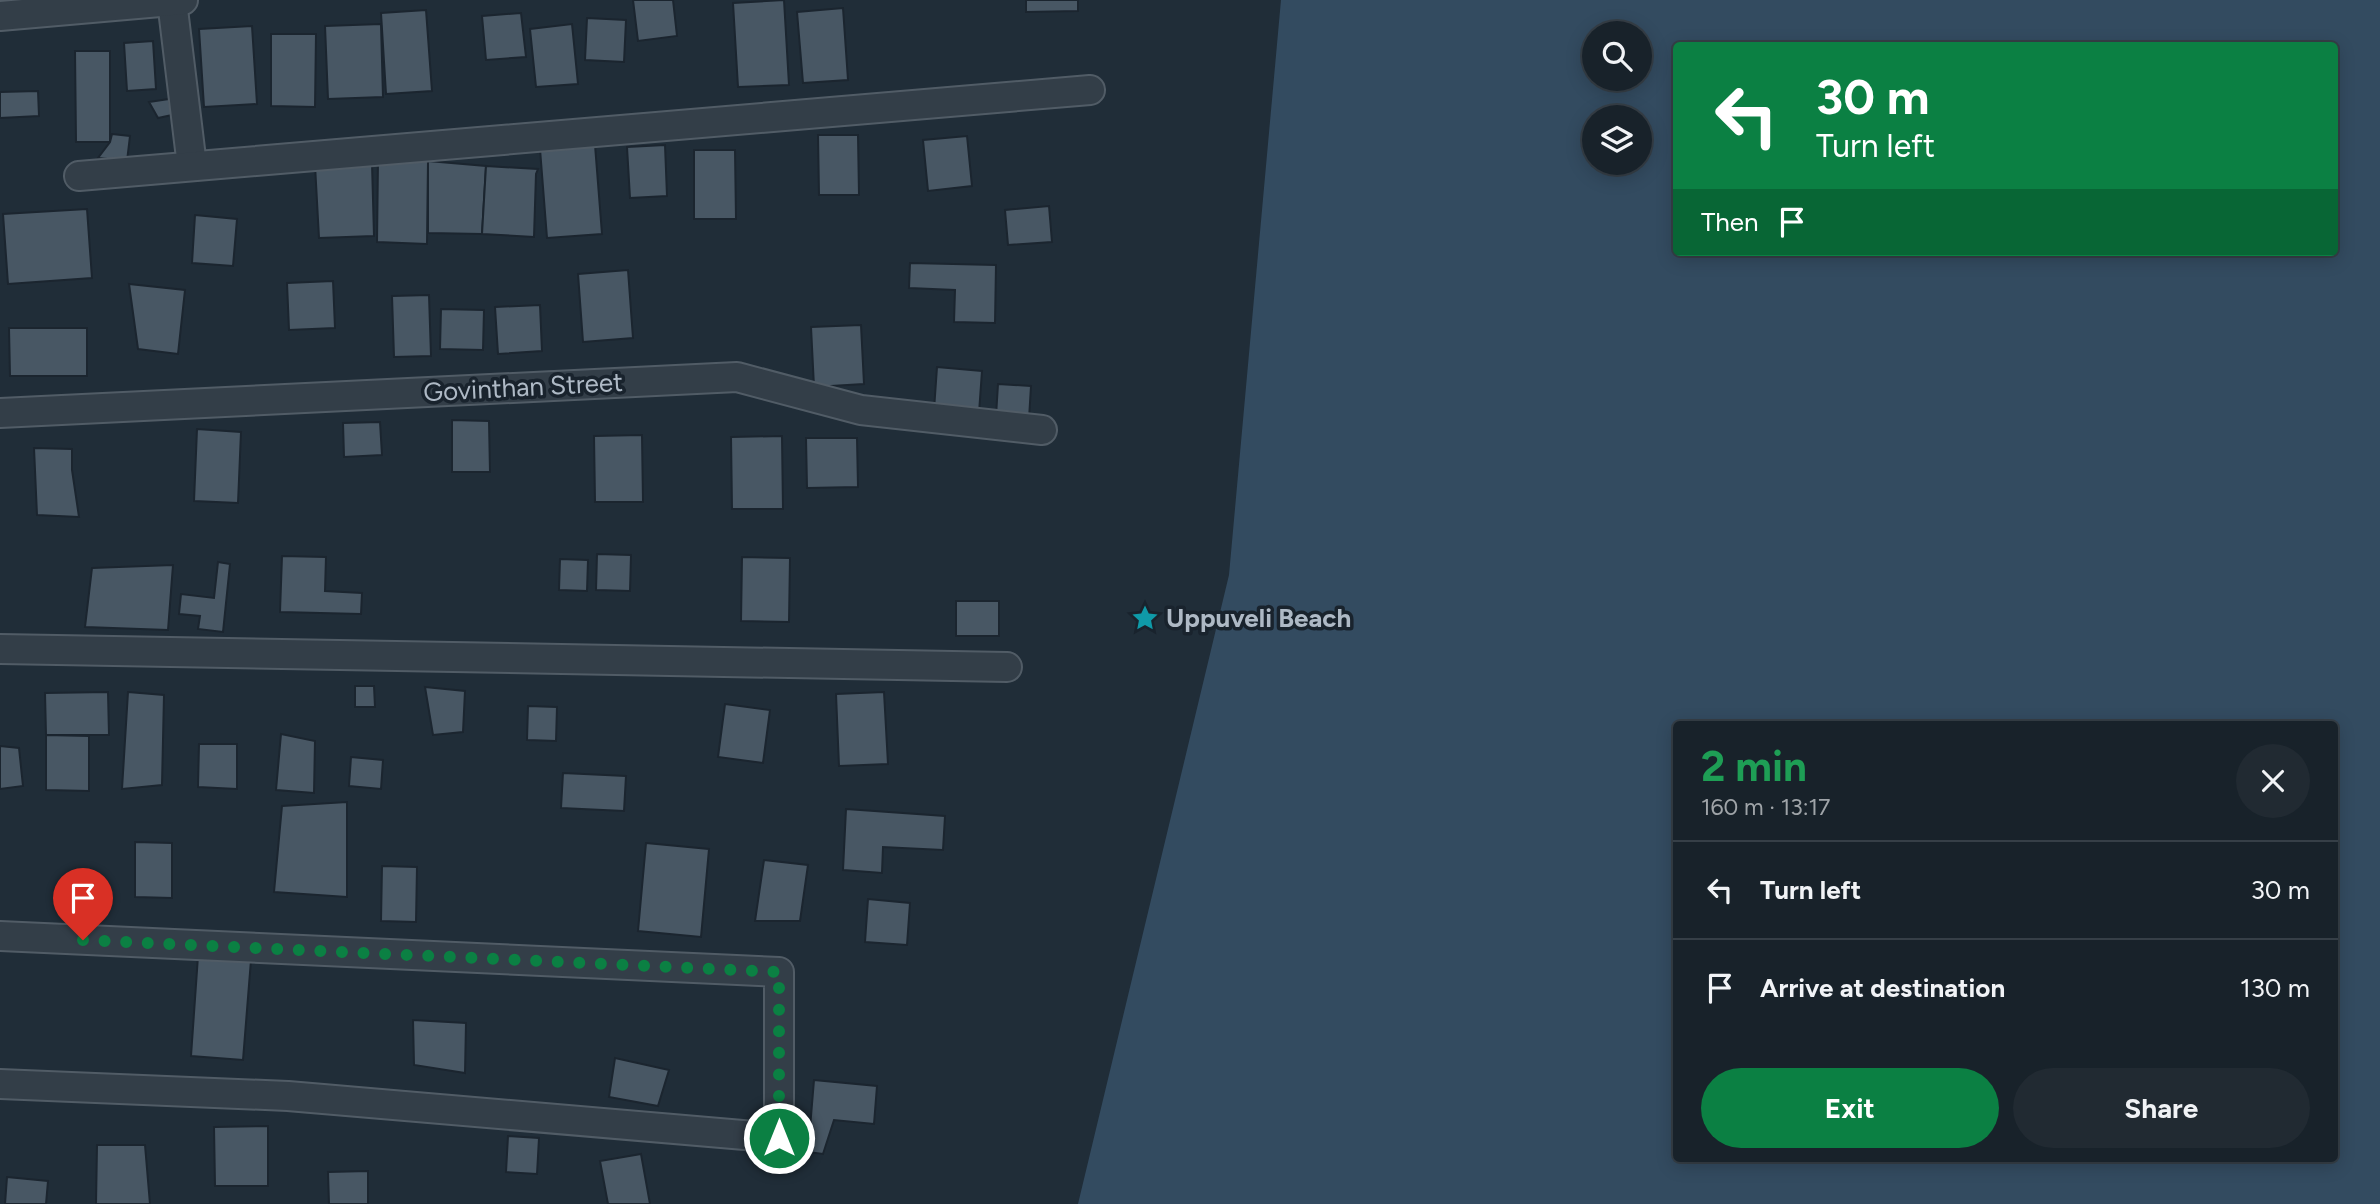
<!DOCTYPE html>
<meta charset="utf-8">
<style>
body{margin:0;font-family:Figtree,sans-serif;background:#212a32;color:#f1f3f6;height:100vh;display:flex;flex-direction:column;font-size:26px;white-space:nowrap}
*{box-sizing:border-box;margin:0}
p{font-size:23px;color:#9fa4a8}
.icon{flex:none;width:38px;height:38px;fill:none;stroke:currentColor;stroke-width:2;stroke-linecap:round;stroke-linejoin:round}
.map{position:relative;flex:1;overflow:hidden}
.sheet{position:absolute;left:1673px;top:721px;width:665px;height:441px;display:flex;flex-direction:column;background:#18222a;border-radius:7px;box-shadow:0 4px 18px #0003,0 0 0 2px #363f47}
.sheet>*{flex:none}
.banner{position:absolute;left:1673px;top:42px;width:665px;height:214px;border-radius:7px;box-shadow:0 4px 18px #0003,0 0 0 2px #363f47;background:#0b8043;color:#fff;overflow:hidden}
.controls{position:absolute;left:1582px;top:21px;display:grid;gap:14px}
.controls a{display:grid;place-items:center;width:70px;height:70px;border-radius:50%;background:#18222a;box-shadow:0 4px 18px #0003,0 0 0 2px #363f47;font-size:35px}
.pin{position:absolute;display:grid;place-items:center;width:60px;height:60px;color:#fff;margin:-72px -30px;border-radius:50% 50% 50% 0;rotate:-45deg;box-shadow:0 0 7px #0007}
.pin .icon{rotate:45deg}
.me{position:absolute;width:77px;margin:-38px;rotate:0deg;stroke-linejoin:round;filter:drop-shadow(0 0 5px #0008)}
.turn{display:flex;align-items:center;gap:24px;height:147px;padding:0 28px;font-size:32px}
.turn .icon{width:91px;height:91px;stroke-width:2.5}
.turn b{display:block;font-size:49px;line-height:60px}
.then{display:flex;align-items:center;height:66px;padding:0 28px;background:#0003;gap:14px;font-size:26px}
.round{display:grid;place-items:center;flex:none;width:74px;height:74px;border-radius:37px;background:#212a32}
.head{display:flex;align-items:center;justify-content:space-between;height:119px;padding:0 28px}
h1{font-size:42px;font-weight:700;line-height:52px;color:#1e9e55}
.cta{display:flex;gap:14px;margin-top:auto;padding:14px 28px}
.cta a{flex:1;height:80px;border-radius:42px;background:#0b8043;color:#fff;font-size:28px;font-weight:700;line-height:80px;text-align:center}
.cta a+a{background:#212a32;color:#f1f3f6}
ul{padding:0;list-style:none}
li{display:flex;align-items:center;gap:21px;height:98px;padding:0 28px;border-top:2px solid #363f47}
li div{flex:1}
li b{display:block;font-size:26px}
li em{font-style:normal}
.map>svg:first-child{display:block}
.water{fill:#334b60;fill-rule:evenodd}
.building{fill:#485764;stroke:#1b252f;stroke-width:2}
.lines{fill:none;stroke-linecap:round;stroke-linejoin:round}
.minor-casing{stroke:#515c66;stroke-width:32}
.minor{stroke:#333e48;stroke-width:28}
.route{stroke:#0b8043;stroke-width:12;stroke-dasharray:0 21.6}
.labels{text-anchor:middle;stroke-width:7;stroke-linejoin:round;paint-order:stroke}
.street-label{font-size:26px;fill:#aeb9c5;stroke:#19232d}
.poi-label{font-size:26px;font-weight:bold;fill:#aeb9c5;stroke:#19232d;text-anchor:start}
</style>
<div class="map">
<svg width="2380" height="1204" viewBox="0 0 2380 1204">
<rect width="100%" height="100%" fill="#202d38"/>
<path class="water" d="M1281 0H2380V1204H1078L1229 575ZM1594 33H1640V79H1594ZM1676 46H2334V252H1676ZM1594 117H1640V163H1594ZM1676 724H2334V1158H1676Z"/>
<g class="building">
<path d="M633 0H673L677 36 638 41Z"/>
<path d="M784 0 789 85 738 87 733 3Z"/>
<path d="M1026 0H1078V11L1026 12Z"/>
<path d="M843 8 848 80 803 83 797 12Z"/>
<path d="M426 10 432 91 386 94 381 13Z"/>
<path d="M521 13 526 57 486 60 482 16Z"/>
<path d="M587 18 626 20 624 62 585 60Z"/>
<path d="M381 24 383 97 328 99 325 26Z"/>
<path d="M572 24 578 84 536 87 530 29Z"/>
<path d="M252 26 257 104 204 107 199 29Z"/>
<path d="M271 34H316L315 107 271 106Z"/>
<path d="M153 41 156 89 127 91 124 43Z"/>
<path d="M75 51H110V142H76Z"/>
<path d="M38 91 39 116 0 118V92Z"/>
<path d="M169 99 172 115 158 118 149 102Z"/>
<path d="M112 134 130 136 127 161 98 158 110 142Z"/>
<path d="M818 135H858L859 195H819Z"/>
<path d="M967 136 972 186 928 191 923 140Z"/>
<path d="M595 145 602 234 547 238 540 149Z"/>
<path d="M665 145 667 196 630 198 627 147Z"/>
<path d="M694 150H735L736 219H694Z"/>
<path d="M378 160 428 161 427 244 377 242Z"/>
<path d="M428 161 486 166 482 234 428 233Z"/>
<path d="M372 163 374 236 319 238 315 165Z"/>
<path d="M486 166 538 169 536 174 534 237 482 234Z"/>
<path d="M1049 206 1052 242 1008 245 1005 210Z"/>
<path d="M87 209 92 278 8 284 3 214Z"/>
<path d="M195 215 237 219 233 266 192 263Z"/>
<path d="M910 263 996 265 995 323 954 322 955 290 909 288Z"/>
<path d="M628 270 633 338 583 342 578 274Z"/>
<path d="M333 281 335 328 289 330 287 283Z"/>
<path d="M129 284 185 290 178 354 138 349Z"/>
<path d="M429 295 431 356 394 357 392 296Z"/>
<path d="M540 305 542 351 498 354 495 307Z"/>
<path d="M441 309 484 310 483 350 440 349Z"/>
<path d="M861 325 864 384 814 387 811 327Z"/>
<path d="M9 328H87V376H10Z"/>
<path d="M937 367 982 371 979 413 934 410Z"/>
<path d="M998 384 1031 386 1029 419 996 416Z"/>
<path d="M452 420 489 421 490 472H452Z"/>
<path d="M380 422 382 455 344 457 343 423Z"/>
<path d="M197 429 241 432 238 503 194 501Z"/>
<path d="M642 435 643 502H595L594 436Z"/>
<path d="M782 436 783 509H732L731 437Z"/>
<path d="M806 438H857L858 487 807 488Z"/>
<path d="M34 448 72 449V470L79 517 37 515Z"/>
<path d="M597 554 631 555 630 591 596 590Z"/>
<path d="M282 556 326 557 325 591 362 593 361 614 280 612Z"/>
<path d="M742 557 790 558 789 622 741 621Z"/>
<path d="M560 559 588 560 587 591 559 590Z"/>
<path d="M218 562 230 564 223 632 198 629 200 616 179 614 181 594 214 598Z"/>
<path d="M173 565 168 630 85 627 92 568Z"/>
<rect x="956" y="601" width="43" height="35"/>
<path d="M355 686H374L375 707H355Z"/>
<path d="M425 687 465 691 463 732 433 735Z"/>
<path d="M108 692 109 735H46L45 693Z"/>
<path d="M128 692 164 695 162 785 122 789Z"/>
<path d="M884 692 888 764 839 766 836 694Z"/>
<path d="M725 704 770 710 763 763 718 757Z"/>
<path d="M528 706 557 707 556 741 527 740Z"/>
<path d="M281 734 315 741 314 793 276 790Z"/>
<path d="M46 735 89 736V791L46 790Z"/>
<path d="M199 744H237V789L198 787Z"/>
<path d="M0 746 19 748 23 786 0 789Z"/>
<path d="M351 757 383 760 381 789 349 786Z"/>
<path d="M563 773 626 776 624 811 561 808Z"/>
<path d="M347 802V897L274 892 282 806Z"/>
<path d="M846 809 945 816 943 850 883 847 882 873 843 870Z"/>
<path d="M135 842 172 843V898L135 897Z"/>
<path d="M646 843 709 849 701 937 638 931Z"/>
<path d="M764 860 808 865 800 921H755Z"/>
<path d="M382 866 417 867 416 922 381 921Z"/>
<path d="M868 899 910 903 907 945 865 942Z"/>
<path d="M198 956 251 960 243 1060 191 1056Z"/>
<path d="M413 1020 466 1023 465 1073 414 1065Z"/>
<path d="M615 1058 669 1070 658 1106 609 1097Z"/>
<path d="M814 1080 877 1086 874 1124 834 1120 823 1154 808 1152Z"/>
<path d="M268 1126V1186H215L214 1127Z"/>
<path d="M508 1136 539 1138 537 1174 506 1172Z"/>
<path d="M97 1145H145L150 1204H96Z"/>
<path d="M641 1154 650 1204H608L600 1161Z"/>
<path d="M368 1171V1204H329L328 1172Z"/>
<path d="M7 1177 48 1181 46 1204H5Z"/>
</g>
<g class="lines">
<g class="minor-casing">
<g id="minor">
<path d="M172 1 192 166"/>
<path d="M0 16 183 0"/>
<path d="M79 176 1090 90"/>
<path d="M0 413 737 377 861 410 1042 430"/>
<path d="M0 649 1007 667"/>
<path d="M0 936 779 972V1138L288 1096 0 1084"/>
</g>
</g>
<use href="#minor" class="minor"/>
</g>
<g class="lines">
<path class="route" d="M83 940 779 972V1138"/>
</g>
<defs>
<g id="sight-bare" transform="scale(2.1)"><path d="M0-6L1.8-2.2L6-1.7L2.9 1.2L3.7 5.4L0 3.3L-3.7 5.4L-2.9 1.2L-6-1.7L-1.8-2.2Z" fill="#0f9aa8" stroke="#19232d" stroke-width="2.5" paint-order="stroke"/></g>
</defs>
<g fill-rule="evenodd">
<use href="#sight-bare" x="1145" y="618"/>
</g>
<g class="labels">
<g class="street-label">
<text transform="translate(523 387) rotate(-3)" y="9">Govinthan Street</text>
</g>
<g class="poi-label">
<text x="1166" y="627">Uppuveli Beach</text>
</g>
</g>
</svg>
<div class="controls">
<a><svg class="icon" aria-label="search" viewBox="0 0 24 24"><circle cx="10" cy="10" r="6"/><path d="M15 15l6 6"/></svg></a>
<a><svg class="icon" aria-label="layers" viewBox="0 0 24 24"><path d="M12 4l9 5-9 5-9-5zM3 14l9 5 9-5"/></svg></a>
</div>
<div class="pin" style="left:83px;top:940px;background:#d93025"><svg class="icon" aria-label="arrive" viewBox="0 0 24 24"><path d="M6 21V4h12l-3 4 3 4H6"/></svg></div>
<svg class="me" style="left:779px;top:1138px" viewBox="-20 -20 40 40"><circle r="17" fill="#0b8043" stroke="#fff" stroke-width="3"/><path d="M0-11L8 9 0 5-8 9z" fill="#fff"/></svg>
<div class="banner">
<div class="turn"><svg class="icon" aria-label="left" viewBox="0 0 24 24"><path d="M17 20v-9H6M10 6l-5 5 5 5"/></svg><div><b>30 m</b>Turn left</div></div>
<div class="then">Then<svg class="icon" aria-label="arrive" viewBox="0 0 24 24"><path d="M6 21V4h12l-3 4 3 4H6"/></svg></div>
</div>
<section class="sheet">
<div class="head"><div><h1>2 min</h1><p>160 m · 13:17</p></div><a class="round"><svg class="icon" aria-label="close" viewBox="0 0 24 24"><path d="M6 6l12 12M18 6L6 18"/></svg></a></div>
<ul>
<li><svg class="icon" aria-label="left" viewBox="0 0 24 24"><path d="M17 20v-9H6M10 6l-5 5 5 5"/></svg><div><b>Turn left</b></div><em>30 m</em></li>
<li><svg class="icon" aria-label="arrive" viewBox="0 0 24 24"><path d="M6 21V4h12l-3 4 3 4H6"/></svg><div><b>Arrive at destination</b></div><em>130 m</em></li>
</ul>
<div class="cta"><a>Exit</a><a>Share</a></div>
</section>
</div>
